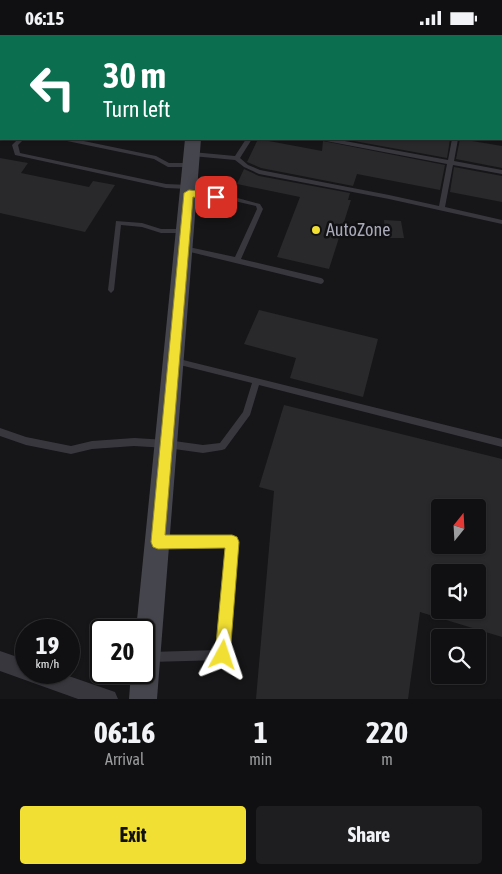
<!DOCTYPE html>
<style>
body{margin:0;font-family:"Asap Condensed",sans-serif;background:#1e1e20;color:#f1f3f6;height:100vh;display:flex;flex-direction:column;font-size:19px;white-space:nowrap}
*{box-sizing:border-box;margin:0}
p{font-size:16px;color:#9c9d9f}
.icon{flex:none;width:28px;height:28px;fill:none;stroke:currentColor;stroke-width:2;stroke-linecap:round;stroke-linejoin:round}
.map{position:relative;height:664px;overflow:hidden}
.sheet{display:flex;flex-direction:column;background:#101012;flex:1}
.sheet>*{flex:none}
.guide{position:absolute;left:0px;top:0px;width:502px;height:105px;box-shadow:0 1px 4px #0004,0 0 0 1px #303032;background:#0b6e4f;color:#fff;overflow:hidden}
.needle{width:32px;rotate:18deg}
.controls{position:absolute;left:431px;top:464px;display:grid;gap:10px}
.controls a{display:grid;place-items:center;width:55px;height:55px;border-radius:5px;background:#101012;box-shadow:0 1px 4px #0004,0 0 0 1px #303032;font-size:25px}
.speed{position:absolute;left:15px;top:584px;display:flex;gap:10px;font-size:25px;font-weight:700;text-align:center}
.speed>*{display:grid;place-content:center;width:65px;height:65px;border-radius:50%;background:#101012;box-shadow:0 1px 4px #0004,0 0 0 1px #303032;line-height:1}
.speed small{font-size:12px;font-weight:400}
.speed .limit{border:2px solid #111;border-radius:8px;background:#fff;color:#111}
.pin{position:absolute;display:grid;place-items:center;width:42px;height:42px;color:#fff;margin:-21px;border-radius:10px;box-shadow:0 2px 8px #0006}
.me{position:absolute;width:55px;margin:-28px;rotate:5deg;stroke-linejoin:round;filter:drop-shadow(0 0 4px #0008)}
.turn{display:flex;align-items:center;gap:18px;height:105px;padding:0 20px;font-size:22px}
.turn .icon{width:65px;height:65px;stroke-width:2.5}
.turn b{display:block;font-size:35px;line-height:42px}
.eta{display:flex;justify-content:space-evenly;align-items:center;height:85px;text-align:center}
.eta b{font-size:30px;font-weight:700;line-height:35px}
.action{display:flex;gap:10px;margin-top:auto;padding:10px 20px}
.action a{flex:1;height:58px;border-radius:5px;background:#f2df33;color:#111;font-size:20px;font-weight:700;line-height:58px;text-align:center}
.action a+a{background:#1e1e20;color:#f1f3f6}
.status{display:flex;justify-content:space-between;align-items:center;height:35px;padding:0 25px;background:#101012;direction:ltr}
.status svg{height:14px;fill:currentColor}
.map>svg:first-child{display:block}
.building{fill:#29292c;fill-rule:evenodd}
.lines{fill:none;stroke-linecap:round;stroke-linejoin:round}
.lane{fill:#37373d;fill-rule:evenodd}
.street{fill:#37373d;fill-rule:evenodd}
.secondary{fill:#45454d;fill-rule:evenodd}
.route{fill:#f2df33;stroke:#9d9121}
.poi-dot{fill:#f2df33;stroke:#111113;stroke-width:2}
.labels{text-anchor:middle;stroke-width:5;stroke-linejoin:round;paint-order:stroke}
.poi-label{font-size:18px;fill:#a7a9b8;stroke:#111113;text-anchor:start}
</style>
<div class="status"><b>06:15</b><svg viewBox="0 0 49 12"><path d="M0 12V9h3v3zM5 12V6h3v6zM10 12V3h3v9zM15 12V0h3v12zM26 1h20v11H26zM47 4h2v5h-2z"/></svg></div>
<div class="map">
<svg width="502" height="664" viewBox="0 0 502 664">
<rect width="100%" height="100%" fill="#161618"/>
<g class="building">
<path d="M258 104 322 116 323 106 445 130 440 155 357 139 353 151 261 133 247 127Z"/>
<path d="M343 104H450L447 123Z"/>
<path d="M460 104 502 111V133L456 124Z"/>
<path d="M0 123 28 128 21 138 89 152 93 146 115 150 85 197 0 178Z"/>
<path d="M454 132 502 141V167L450 157Z"/>
<path d="M244 134 259 141 350 158 348 165H351L329 234 277 222 300 162 237 149Z"/>
<path d="M384 185 401 186 404 203H386Z"/>
<path d="M259 275 378 304 363 362 290 343 296 323 244 309Z"/>
<path d="M284 370 502 424V602L420 577 408 664H256L274 456 259 452ZM440 472H478V510H440ZM440 538H478V575H440Z"/>
</g>
<g class="lines">
<g class="lane">
<rect x="155" y="0" width="4" height="1"/>
<path d="M378 0H391V1H379Z"/>
<rect x="435" y="0" width="4" height="1"/>
<rect x="487" y="0" width="4" height="1"/>
<rect x="501" y="13" width="1" height="2"/>
<rect x="501" y="98" width="1" height="4"/>
<path d="M18 104H24L18 110 20 118 166 149 189 150 192 152 189 154 166 153 15 120 12 110Z"/>
<path d="M64 104H74L156 121 169 128H191L194 130 191 132H168L154 124 67 106Z"/>
<path d="M246 104H252L240 123 248 130 260 135 389 160 439 171 447 129 326 106 323 104H334L448 125 452 104H458L454 126 502 135V139L453 130 445 172 502 185V189L389 164 259 139 244 132 235 125 192 121 189 119 192 117 235 121Z"/>
<path d="M189 156 230 161 260 169 263 174 241 224 321 243 323 244 324 246 323 248 321 249 182 215 181 213 184 211 235 222 257 174 256 171 230 165 187 159 186 158Z"/>
<path d="M116 186 142 188 161 194H185L188 196 185 198H161L142 192 121 190 114 255 111 258 108 255Z"/>
<path d="M175 323 502 404V412L259 350 250 380 225 414 222 415 203 418 167 413 134 411 92 414 71 419 26 410 0 401V393L26 402 71 411 92 406 134 403 167 405 203 410 220 408 243 377 252 348 172 328 171 326 172 324Z"/>
<path d="M160 503H232L235 504 236 507 228 620 226 623 223 625 150 627 147 625 145 622 147 619 150 617 218 615 227 511H160L157 510 156 507 157 504Z"/>
</g>
<g class="street">
<rect x="501" y="69" width="1" height="6"/>
<path d="M0 616 26 625V638H60L115 657 118 664H78L0 636Z"/>
</g>
<g class="secondary">
<rect x="197" y="0" width="14" height="1"/>
<path d="M185 104H201L157 664H129L131 638H144V595H136Z"/>
</g>
</g>
<path class="route" d="M189 155 216 158 221 162 216 165 193 162 165 500H232L237 502 239 507 230 620 228 625 223 627 218 625 215 620 225 513 158 514 153 512 151 507 184 158Z"/>
<circle class="poi-dot" cx="316" cy="195" r="5"/>
<g class="labels">
<g class="poi-label">
<text x="326" y="201">AutoZone</text>
</g>
</g>
</svg>
<div class="controls">
<a><svg class="needle" viewBox="-14 -14 28 28"><path d="M0-13l5 13h-10z" fill="#e53935"/><path d="M0 13l5-13h-10z" fill="#9c9d9f"/></svg></a>
<a><svg class="icon" aria-label="sound" viewBox="0 0 24 24"><path d="M4 9h4l5-4v14l-5-4H4zM17 9q2 3 0 6"/></svg></a>
<a><svg class="icon" aria-label="search" viewBox="0 0 24 24"><circle cx="10" cy="10" r="6"/><path d="M15 15l6 6"/></svg></a>
</div>
<div class="speed"><div>19<small>km/h</small></div><div class="limit">20</div></div>
<div class="pin" style="left:216px;top:162px;background:#d93025"><svg class="icon" aria-label="arrive" viewBox="0 0 24 24"><path d="M6 21V4h12l-3 4 3 4H6"/></svg></div>
<svg class="me" style="left:223px;top:620px" viewBox="-20 -20 40 40"><path d="M0-17L14 15 0 8-14 15z" fill="#f2df33" stroke="#fff" stroke-width="4"/></svg>
<div class="guide">
<div class="turn"><svg class="icon" aria-label="left" viewBox="0 0 24 24"><path d="M17 20v-9H6M10 6l-5 5 5 5"/></svg><div><b>30 m</b>Turn left</div></div>
</div>
</div>
<section class="sheet">
<div class="eta">
<div><b>06:16</b><p>Arrival</p></div>
<div><b>1</b><p>min</p></div>
<div><b>220</b><p>m</p></div>
</div>
<div class="action"><a>Exit</a><a>Share</a></div>
</section>
